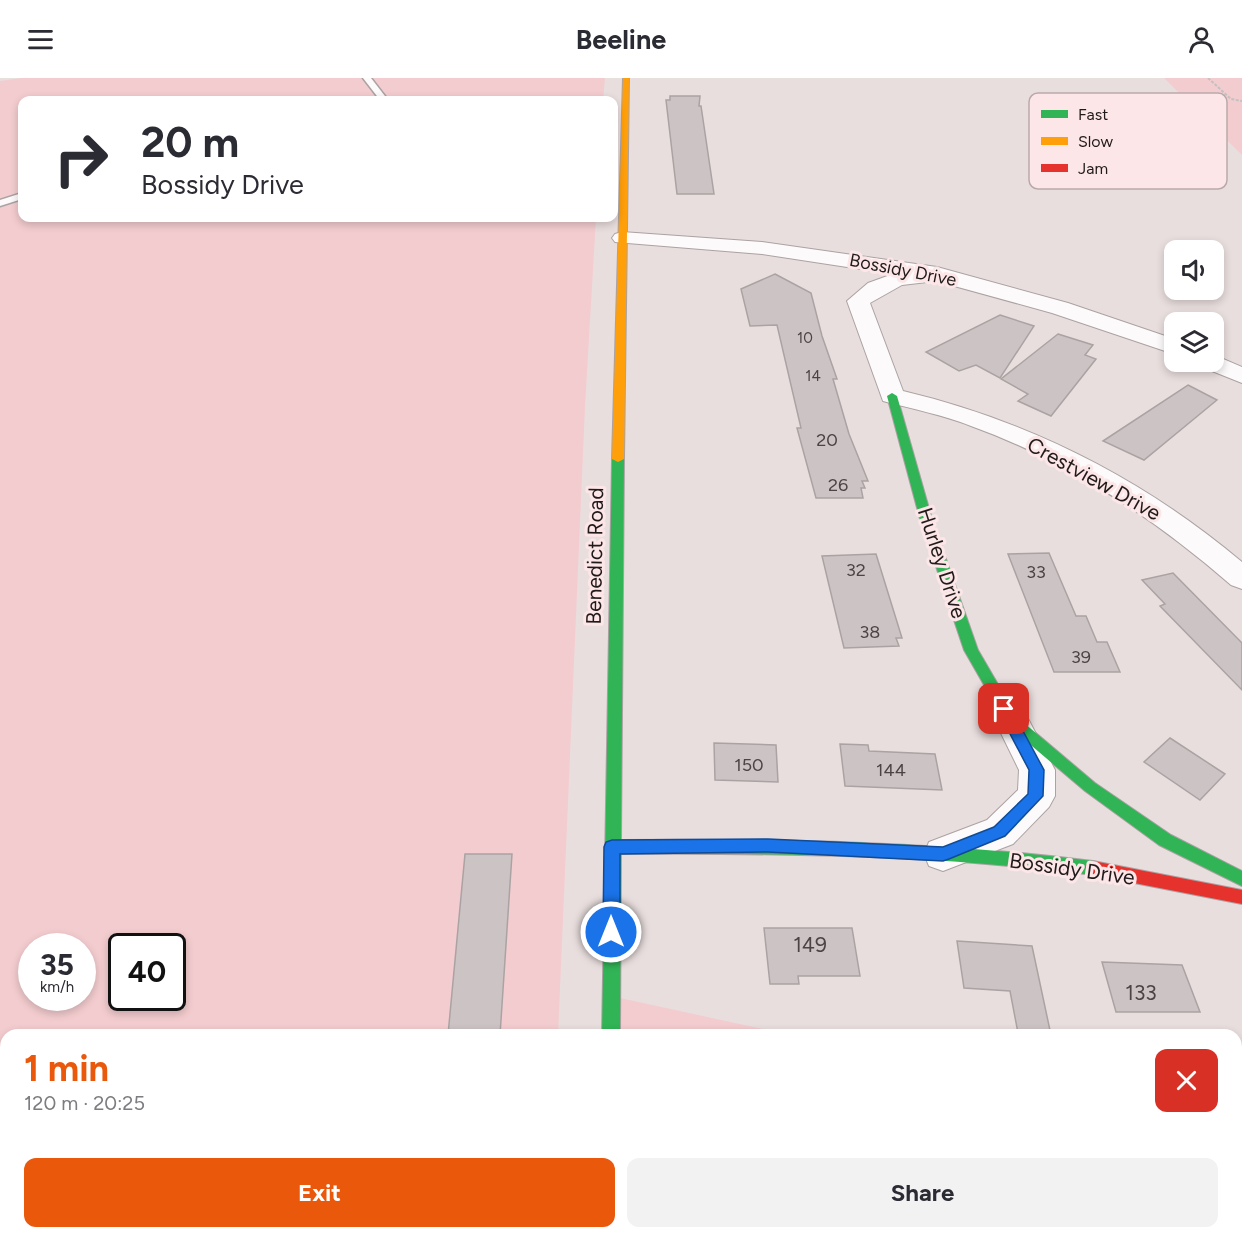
<!DOCTYPE html>
<meta charset="utf-8">
<style>
body{margin:0;font-family:Figtree,sans-serif;background:#f2f2f3;color:#2b2b33;height:100vh;display:flex;flex-direction:column;font-size:22px;white-space:nowrap}
*{box-sizing:border-box;margin:0}
p{font-size:20px;color:#7c7c81}
.icon{flex:none;width:33px;height:33px;fill:none;stroke:currentColor;stroke-width:2;stroke-linecap:round;stroke-linejoin:round}
.map{position:relative;flex:1;overflow:hidden}
.drawer{position:absolute;left:0px;top:951px;width:1242px;height:210px;display:flex;flex-direction:column;background:#fff;border-radius:18px 18px 0 0;box-shadow:0 3px 9px #0003}
.drawer>*{flex:none}
.top-card{position:absolute;left:18px;top:18px;width:600px;height:126px;border-radius:12px;box-shadow:0 3px 9px #0003;background:#fff;color:#2b2b33;overflow:hidden}
.tools{position:absolute;left:1164px;top:162px;display:grid;gap:12px}
.tools a{display:grid;place-items:center;width:60px;height:60px;border-radius:12px;background:#fff;box-shadow:0 3px 9px #0003;font-size:30px}
.speed{position:absolute;left:18px;top:855px;display:flex;gap:12px;font-size:30px;font-weight:700;text-align:center}
.speed>*{display:grid;place-content:center;width:78px;height:78px;border-radius:50%;background:#fff;box-shadow:0 3px 9px #0003;line-height:1}
.speed small{font-size:15px;font-weight:400}
.speed .limit{border:3px solid #111;border-radius:9px;background:#fff;color:#111}
.pin{position:absolute;display:grid;place-items:center;width:51px;height:51px;color:#fff;margin:-26px;border-radius:12px;box-shadow:0 3px 9px #0006}
.me{position:absolute;width:66px;margin:-33px;rotate:0deg;stroke-linejoin:round;filter:drop-shadow(0 0 4px #0008)}
.turn{display:flex;align-items:center;gap:21px;height:126px;padding:0 24px;font-size:27px}
.turn .icon{width:78px;height:78px;stroke-width:2.5}
.turn b{display:block;font-size:42px;line-height:51px}
.round{display:grid;place-items:center;flex:none;width:63px;height:63px;border-radius:12px;background:#f2f2f3}
.summary{display:flex;align-items:center;justify-content:space-between;height:102px;padding:0 24px}
h1{font-size:36px;font-weight:700;line-height:45px;color:#ea580c}
.action{display:flex;gap:12px;margin-top:auto;padding:12px 24px}
.action a{flex:1;height:69px;border-radius:12px;background:#ea580c;color:#fff;font-size:24px;font-weight:700;line-height:69px;text-align:center}
.action a+a{background:#f2f2f3;color:#2b2b33}
header{display:flex;justify-content:space-between;align-items:center;height:78px;padding:0 24px;background:#fff;font-size:27px;font-weight:700}
.map>svg:first-child{display:block}
.green{fill:#f3cccf;fill-rule:evenodd}
.building{fill:#ccc4c4;stroke:#aba3a3;stroke-width:1.5}
.lines{fill:none;stroke-linecap:round;stroke-linejoin:round}
.lane-casing{stroke:#aba2a3;stroke-width:3}
.street-casing{stroke:#aba2a3;stroke-width:2}
.fast-casing{stroke:#aba2a3;stroke-width:2}
.slow-casing{stroke:#aba2a3;stroke-width:2}
.jam-casing{stroke:#aba2a3;stroke-width:2}
.path{stroke:#c4c0c0;stroke-width:2;stroke-dasharray:3 1.5;stroke-linecap:butt}
.lane{fill:#fcfafa;fill-rule:evenodd}
.street{fill:#fcfafa;fill-rule:evenodd}
.fast{fill:#30b455;fill-rule:evenodd}
.slow{fill:#ff9f0a;fill-rule:evenodd}
.jam{fill:#e5322d;fill-rule:evenodd}
.route{fill:#1a73e8;stroke:#114b97;stroke-width:1.5}
.labels{text-anchor:middle;stroke-width:6;stroke-linejoin:round;paint-order:stroke}
.far-number-label{font-size:15px;fill:#4c4444}
.far-street-label{font-size:18px;fill:#211a1a;stroke:#fce6e7}
.number-label{font-size:18px;fill:#4c4444}
.street-label{font-size:21px;fill:#211a1a;stroke:#fce6e7}
.near-number-label{font-size:21px;fill:#4c4444}
.key{fill:#fce6e7;stroke:#baa9aa;stroke-width:1.5}
.key-label{font-size:16px;fill:#211a1a}
</style>
<header><svg class="icon" aria-label="menu" viewBox="0 0 24 24"><path d="M4 6h16M4 12h16M4 18h16"/></svg>Beeline<svg class="icon" aria-label="person" viewBox="0 0 24 24"><circle cx="12" cy="8" r="4"/><path d="M4 21q1-7 8-7t8 7"/></svg></header>
<div class="map">
<svg width="1242" height="1161" viewBox="0 0 1242 1161">
<rect width="100%" height="100%" fill="#e9dede"/>
<g class="green">
<path d="M22 0H605L603 22H22V140H596L585 328 558 957H6V1155H549V1161H0V3ZM32 868H82V920H32ZM122 868H172V920H122Z"/>
<path d="M1164 0H1242V77Z"/>
<path d="M611 918 790 957H611Z"/>
<path d="M1236 1049 1242 1050V1161H609V1155H1236Z"/>
</g>
<g class="building">
<path d="M670 18H700L699 28H701L714 116H677L666 22H670Z"/>
<path d="M775 196 811 215 822 258 837 301H833L849 356 868 403H862L865 410H861L863 420H816L797 350H801L777 247 750 248 741 211Z"/>
<path d="M1000 237 1034 248 1000 300 976 287 959 293 926 274Z"/>
<path d="M1058 256 1093 267 1085 277 1096 281 1051 338 1018 323 1028 316 1001 301Z"/>
<path d="M1188 307 1217 322 1144 382 1103 363Z"/>
<path d="M1049 475 1076 538H1086L1097 564H1107L1120 594H1054L1008 476Z"/>
<path d="M876 476 902 560H896L899 568 844 570 822 478Z"/>
<path d="M1173 495 1242 565V612L1160 528 1165 526 1142 502Z"/>
<path d="M1170 660 1225 696 1200 722 1144 684Z"/>
<path d="M714 665 776 667 778 704 715 702Z"/>
<path d="M840 666 868 667 869 673 935 676 942 712 845 708Z"/>
<path d="M465 776H512L500 957H448Z"/>
<path d="M764 850H852L860 898H798L799 906H770Z"/>
<path d="M957 863 1032 868 1051 957 1018 955 1010 913 964 910Z"/>
<path d="M1102 884 1182 887 1200 934H1116Z"/>
</g>
<g class="lines">
<g class="lane-casing">
<g id="lane">
<path d="M363 0H371L388 22H380Z"/>
<path d="M22 115V121L0 128V122Z"/>
</g>
</g>
<g class="street-casing">
<g id="street">
<path d="M622 154 762 164 937 189 1068 225 1174 261V276L1052 235 936 203 902 207 870 225 903 313C1029 343 1142 400 1242 484V511L1231 507C1154 440 1068 383 971 348 943 337 913 331 883 323L847 223 868 205 893 196 762 176 615 164 612 160 615 156Z"/>
<path d="M1214 277 1242 289V305L1202 289 1199 284H1214Z"/>
<path d="M1012 629 1024 633 1055 692V718L1049 729 1013 766 943 793 929 788 924 776 929 764 987 742 1018 712 1019 692 995 643 1000 633Z"/>
</g>
</g>
<g class="fast-casing">
<g id="fast">
<path d="M892 315 897 318 932 441 978 572 1017 639 1095 705 1171 757 1242 793V808L1159 767 1085 713 1007 647 964 572 920 441 887 318Z"/>
<path d="M618 378 624 381 621 762C779 761 936 763 1093 783L1099 785 1101 790 1099 795 1093 797C936 777 779 775 621 776L620 957H602L612 381Z"/>
<rect x="599" y="1155" width="20" height="6"/>
</g>
</g>
<g class="slow-casing">
<path id="slow" d="M623 0H629L624 381 618 384 612 381Z"/>
</g>
<g class="jam-casing">
<path id="jam" d="M1093 783 1242 812V826L1093 797 1087 795 1085 790 1087 785Z"/>
</g>
<path class="path" d="M1208 0 1231 21 1242 23"/>
<use href="#lane" class="lane"/>
<use href="#street" class="street"/>
<use href="#fast" class="fast"/>
<use href="#slow" class="slow"/>
<use href="#jam" class="jam"/>
</g>
<path class="route" d="M1004 626 1009 627 1044 692 1043 718 1005 758 949 781 943 783 768 774 620 776V854L617 859 611 862 605 859 603 854 604 769 606 764 612 762 768 761 943 769 994 749 1028 716 1029 692 997 631Z"/>
<g class="labels">
<g class="far-number-label">
<text x="805" y="265">10</text>
<text x="813" y="303">14</text>
</g>
<g class="far-street-label">
<text transform="translate(903 192) rotate(11)" y="6">Bossidy Drive</text>
</g>
<g class="number-label">
<text x="827" y="368">20</text>
<text x="838" y="413">26</text>
<text x="856" y="498">32</text>
<text x="1036" y="500">33</text>
<text x="870" y="560">38</text>
<text x="1081" y="585">39</text>
<text x="749" y="693">150</text>
<text x="891" y="698">144</text>
</g>
<g class="street-label">
<text transform="translate(1094 401) rotate(29)" y="7">Crestview Drive</text>
<text transform="translate(595 478) rotate(-89)" y="7">Benedict Road</text>
<text transform="translate(942 485) rotate(72)" y="7">Hurley Drive</text>
<text transform="translate(1072 791) rotate(8)" y="7">Bossidy Drive</text>
</g>
<g class="near-number-label">
<text x="810" y="874">149</text>
<text x="1141" y="922">133</text>
</g>
</g>
<rect x="1029" y="15" width="198" height="96" rx="9" class="key"/>
<rect x="1041" y="32" width="27" height="8" fill="#30b455"/>
<rect x="1041" y="59" width="27" height="8" fill="#ff9f0a"/>
<rect x="1041" y="86" width="27" height="8" fill="#e5322d"/>
<g class="key-label">
<text x="1078" y="42">Fast</text>
<text x="1078" y="69">Slow</text>
<text x="1078" y="96">Jam</text>
</g>
</svg>
<div class="tools">
<a><svg class="icon" aria-label="sound" viewBox="0 0 24 24"><path d="M4 9h4l5-4v14l-5-4H4zM17 9q2 3 0 6"/></svg></a>
<a><svg class="icon" aria-label="layers" viewBox="0 0 24 24"><path d="M12 4l9 5-9 5-9-5zM3 14l9 5 9-5"/></svg></a>
</div>
<div class="speed"><div>35<small>km/h</small></div><div class="limit">40</div></div>
<div class="pin" style="left:1004px;top:631px;background:#d93025"><svg class="icon" aria-label="arrive" viewBox="0 0 24 24"><path d="M6 21V4h12l-3 4 3 4H6"/></svg></div>
<svg class="me" style="left:611px;top:854px" viewBox="-20 -20 40 40"><circle r="17" fill="#1a73e8" stroke="#fff" stroke-width="3"/><path d="M0-11L8 9 0 5-8 9z" fill="#fff"/></svg>
<div class="top-card">
<div class="turn"><svg class="icon" aria-label="right" viewBox="0 0 24 24"><path d="M7 20v-9h11M14 6l5 5-5 5"/></svg><div><b>20 m</b>Bossidy Drive</div></div>
</div>
<section class="drawer">
<div class="summary"><div><h1>1 min</h1><p>120 m · 20:25</p></div><a class="round" style="background:#d93025;color:#fff"><svg class="icon" aria-label="close" viewBox="0 0 24 24"><path d="M6 6l12 12M18 6L6 18"/></svg></a></div>
<div class="action"><a>Exit</a><a>Share</a></div>
</section>
</div>
